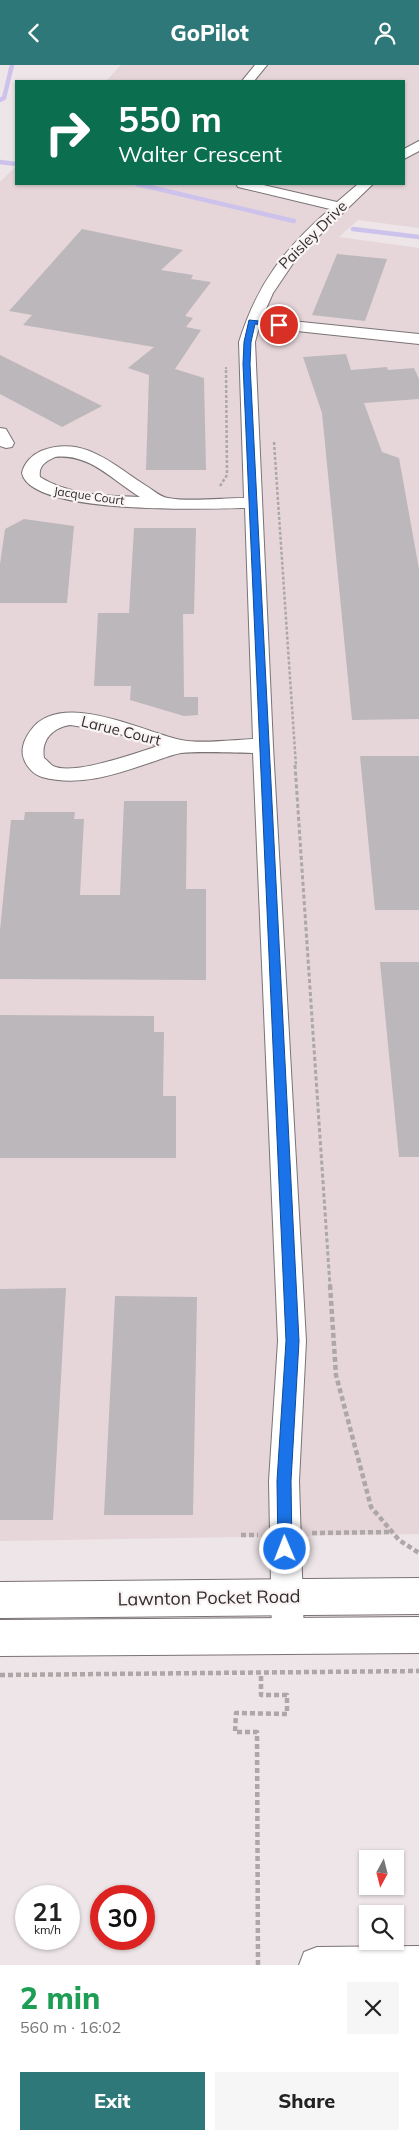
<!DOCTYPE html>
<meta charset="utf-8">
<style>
body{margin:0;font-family:Mulish,sans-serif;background:#f6f6f6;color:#222;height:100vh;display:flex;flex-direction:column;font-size:19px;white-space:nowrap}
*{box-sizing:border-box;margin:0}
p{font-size:16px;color:#767676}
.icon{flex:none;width:28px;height:28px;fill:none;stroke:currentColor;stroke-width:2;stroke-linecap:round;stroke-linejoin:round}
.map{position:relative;height:1900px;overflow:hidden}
.drawer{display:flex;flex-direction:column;background:#fff;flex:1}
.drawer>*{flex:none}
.top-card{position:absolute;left:15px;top:15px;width:390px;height:105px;border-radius:0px;box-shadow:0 1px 4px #0004;background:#0b6e4f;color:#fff;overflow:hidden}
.needle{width:32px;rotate:187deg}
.tools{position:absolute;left:359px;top:1785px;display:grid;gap:10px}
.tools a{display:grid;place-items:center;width:45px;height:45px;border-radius:0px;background:#fff;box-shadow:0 1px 4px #0004;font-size:25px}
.speed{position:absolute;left:15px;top:1820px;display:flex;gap:10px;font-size:25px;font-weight:700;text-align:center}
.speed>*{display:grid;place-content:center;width:65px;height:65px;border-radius:50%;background:#fff;box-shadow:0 1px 4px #0004;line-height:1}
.speed small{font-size:12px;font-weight:400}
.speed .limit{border:8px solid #d22;background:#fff;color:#111}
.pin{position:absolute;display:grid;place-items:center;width:42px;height:42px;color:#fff;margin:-21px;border:2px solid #fff;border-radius:50%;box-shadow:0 1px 5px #0007}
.me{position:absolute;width:55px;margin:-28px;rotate:359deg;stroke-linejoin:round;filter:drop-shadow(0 0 4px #0008)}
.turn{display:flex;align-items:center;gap:18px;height:105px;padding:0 20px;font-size:22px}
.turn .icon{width:65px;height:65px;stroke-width:2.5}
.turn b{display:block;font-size:35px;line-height:42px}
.round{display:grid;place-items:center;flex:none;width:52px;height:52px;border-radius:0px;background:#f6f6f6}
.headline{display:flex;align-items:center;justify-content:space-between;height:85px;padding:0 20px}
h1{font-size:30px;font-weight:800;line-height:38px;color:#1e9e55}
.button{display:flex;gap:10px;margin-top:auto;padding:10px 20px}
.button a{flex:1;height:58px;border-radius:0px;background:#2f7879;color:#fff;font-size:20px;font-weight:800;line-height:58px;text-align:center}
.button a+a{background:#f6f6f6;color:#222}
header{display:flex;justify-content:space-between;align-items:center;height:65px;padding:0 20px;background:#2f7879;color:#fff;font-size:22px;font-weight:800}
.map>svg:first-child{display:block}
.built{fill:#e6d6d9}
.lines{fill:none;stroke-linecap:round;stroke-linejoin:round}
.stream{stroke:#cdc2eb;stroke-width:4.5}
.building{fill:#bcb7bb}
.minor-casing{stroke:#7a7374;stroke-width:2}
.major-casing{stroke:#7a7374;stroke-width:2}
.path-far3{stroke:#ada7a8;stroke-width:2;stroke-dasharray:2 1;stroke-linecap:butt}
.path-far2{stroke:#ada7a8;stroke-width:2.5;stroke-dasharray:3 2;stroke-linecap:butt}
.path-far1{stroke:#ada7a8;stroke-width:3;stroke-dasharray:4 2.5;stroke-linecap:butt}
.path{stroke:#ada7a8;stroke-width:4.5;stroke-dasharray:5 3;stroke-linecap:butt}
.minor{fill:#fff;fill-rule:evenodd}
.major{fill:#fff;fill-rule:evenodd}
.route{fill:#1a73e8;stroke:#114b97}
.labels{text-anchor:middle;stroke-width:4.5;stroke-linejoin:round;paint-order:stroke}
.far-street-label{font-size:12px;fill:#302d2e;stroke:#faf3f4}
.street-label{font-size:15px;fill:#302d2e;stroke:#faf3f4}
.near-street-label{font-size:18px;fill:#302d2e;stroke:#faf3f4}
</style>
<header><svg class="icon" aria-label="back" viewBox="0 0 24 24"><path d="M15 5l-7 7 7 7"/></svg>GoPilot<svg class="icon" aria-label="person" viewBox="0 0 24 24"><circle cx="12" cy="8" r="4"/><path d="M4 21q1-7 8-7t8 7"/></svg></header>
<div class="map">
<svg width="419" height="1900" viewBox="0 0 419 1900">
<rect width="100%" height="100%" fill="#ede5e7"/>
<path class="built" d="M121 0H419V163L358 155 339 172 419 183V1469L0 1476V117L16 101V119H404V16H106Z"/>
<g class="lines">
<g class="stream">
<path d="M0 35 4 33 12 0"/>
<path d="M0 97 16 99"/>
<path d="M137 119 294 156"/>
<path d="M353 164 419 172"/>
</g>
</g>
<g class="building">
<path d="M82 164 183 185 161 205 193 210 191 214 211 217 185 251 193 253 186 262 201 265 175 304 204 313 206 405H146L149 310 128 303 154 282 23 260 32 250 9 246Z"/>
<path d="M337 189 387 194 365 256 312 250Z"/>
<path d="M346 289 351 305 387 302 388 305 414 303 419 314V334L364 338 382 387 399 393 419 504V654L352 655 322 348 303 292Z"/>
<path d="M0 290 102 341 62 362 0 329Z"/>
<path d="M24 454 74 461 67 538H0V499L5 464Z"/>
<path d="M134 463H196L194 549H183L184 632H198V650L184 651 130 635 131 621H94L98 548H129Z"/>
<path d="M360 691H419V845H375Z"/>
<path d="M124 736H187L186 824H206V915L0 914V865L11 755H24L25 747H75L74 754H84L80 830H120Z"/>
<path d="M380 897H419V1092H399Z"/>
<path d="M0 950 154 951V967H164L163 1031H176V1093H0Z"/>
<path d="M66 1223 53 1455H0V1224Z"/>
<path d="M115 1231 197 1232 193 1450H104Z"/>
</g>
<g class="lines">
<g class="minor-casing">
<g id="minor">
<path d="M255 0H267L254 16H242Z"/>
<path d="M419 76V86L404 94V84Z"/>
<path d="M236 119H259L337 137 358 119H373L298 191 273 228 262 253 419 269V279L259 262 255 277 273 681 306 1276 299 1416 304 1571 299 1582 288 1587 277 1582 272 1571 269 1416 278 1276 253 688C231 688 202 686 181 688 170 690 159 695 149 698 114 710 78 722 42 712 34 710 26 701 24 694 20 684 25 673 31 665 61 624 143 667 181 675 200 679 232 675 253 674L245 443C209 444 30 450 22 408 24 398 32 390 41 386 85 369 115 402 148 422 154 426 161 432 168 433 188 437 223 433 244 433L239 277C257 219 284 184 330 144L238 122ZM55 392C90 388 113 416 140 432 107 431 69 430 40 412 38 401 46 396 55 392ZM70 660 110 666 158 681C136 688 73 711 53 701 50 699 47 695 44 693 41 675 52 663 70 660Z"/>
<path d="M0 363 6 364 14 378 12 382 6 383 0 381Z"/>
<path d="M419 1881V1900H299L304 1887 317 1882Z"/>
</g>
</g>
<g class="major-casing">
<g id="major">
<path d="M419 1513V1549L0 1553V1517Z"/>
<path d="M419 1552V1588L0 1591V1555Z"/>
</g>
</g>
<path class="path-far3" d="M226 302V304"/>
<g class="path-far2">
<path d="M274 377 296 701"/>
<path d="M220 421 227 410 226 303"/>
</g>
<path class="path-far1" d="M295 700 330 1221"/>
<g class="path">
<path d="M330 1220 336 1310 371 1442 399 1475 419 1488"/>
<path d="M312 1468 391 1467"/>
<path d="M241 1470H258"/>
<path d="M0 1610 419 1606"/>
<path d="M258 1900 257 1667H235L236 1648 287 1649V1630H261V1608"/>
</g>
<use href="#minor" class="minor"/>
<use href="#major" class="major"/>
</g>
<path class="route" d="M249 255 279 258 282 260 279 262 255 259 251 277 250 299 299 1276 291 1416 292 1484 290 1489 285 1491 280 1489 278 1484 277 1416 286 1276 243 299 244 277Z"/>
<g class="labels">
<g class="far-street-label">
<text transform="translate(89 431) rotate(8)" y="4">Jacque Court</text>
</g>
<g class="street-label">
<text transform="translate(313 170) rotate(-45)" y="5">Paisley Drive</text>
<text transform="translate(121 666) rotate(14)" y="5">Larue Court</text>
</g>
<g class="near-street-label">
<text transform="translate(209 1533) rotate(-1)" y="6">Lawnton Pocket Road</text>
</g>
</g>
</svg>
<div class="tools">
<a><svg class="needle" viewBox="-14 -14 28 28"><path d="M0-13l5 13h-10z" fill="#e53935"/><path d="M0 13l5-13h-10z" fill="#767676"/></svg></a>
<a><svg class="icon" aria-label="search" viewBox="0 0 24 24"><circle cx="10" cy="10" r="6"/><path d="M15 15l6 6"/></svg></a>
</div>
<div class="speed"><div>21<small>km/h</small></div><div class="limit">30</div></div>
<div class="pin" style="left:279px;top:260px;background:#d93025"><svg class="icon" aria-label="arrive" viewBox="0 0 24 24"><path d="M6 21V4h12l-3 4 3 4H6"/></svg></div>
<svg class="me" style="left:285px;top:1484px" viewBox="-20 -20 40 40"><circle r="17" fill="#1a73e8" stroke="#fff" stroke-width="3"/><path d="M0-11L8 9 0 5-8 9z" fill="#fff"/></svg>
<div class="top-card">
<div class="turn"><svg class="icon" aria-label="right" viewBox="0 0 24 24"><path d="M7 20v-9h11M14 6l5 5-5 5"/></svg><div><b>550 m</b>Walter Crescent</div></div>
</div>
</div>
<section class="drawer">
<div class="headline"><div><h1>2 min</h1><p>560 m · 16:02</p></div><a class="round"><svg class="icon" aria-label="close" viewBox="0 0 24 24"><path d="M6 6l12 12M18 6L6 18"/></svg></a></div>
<div class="button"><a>Exit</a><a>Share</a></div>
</section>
